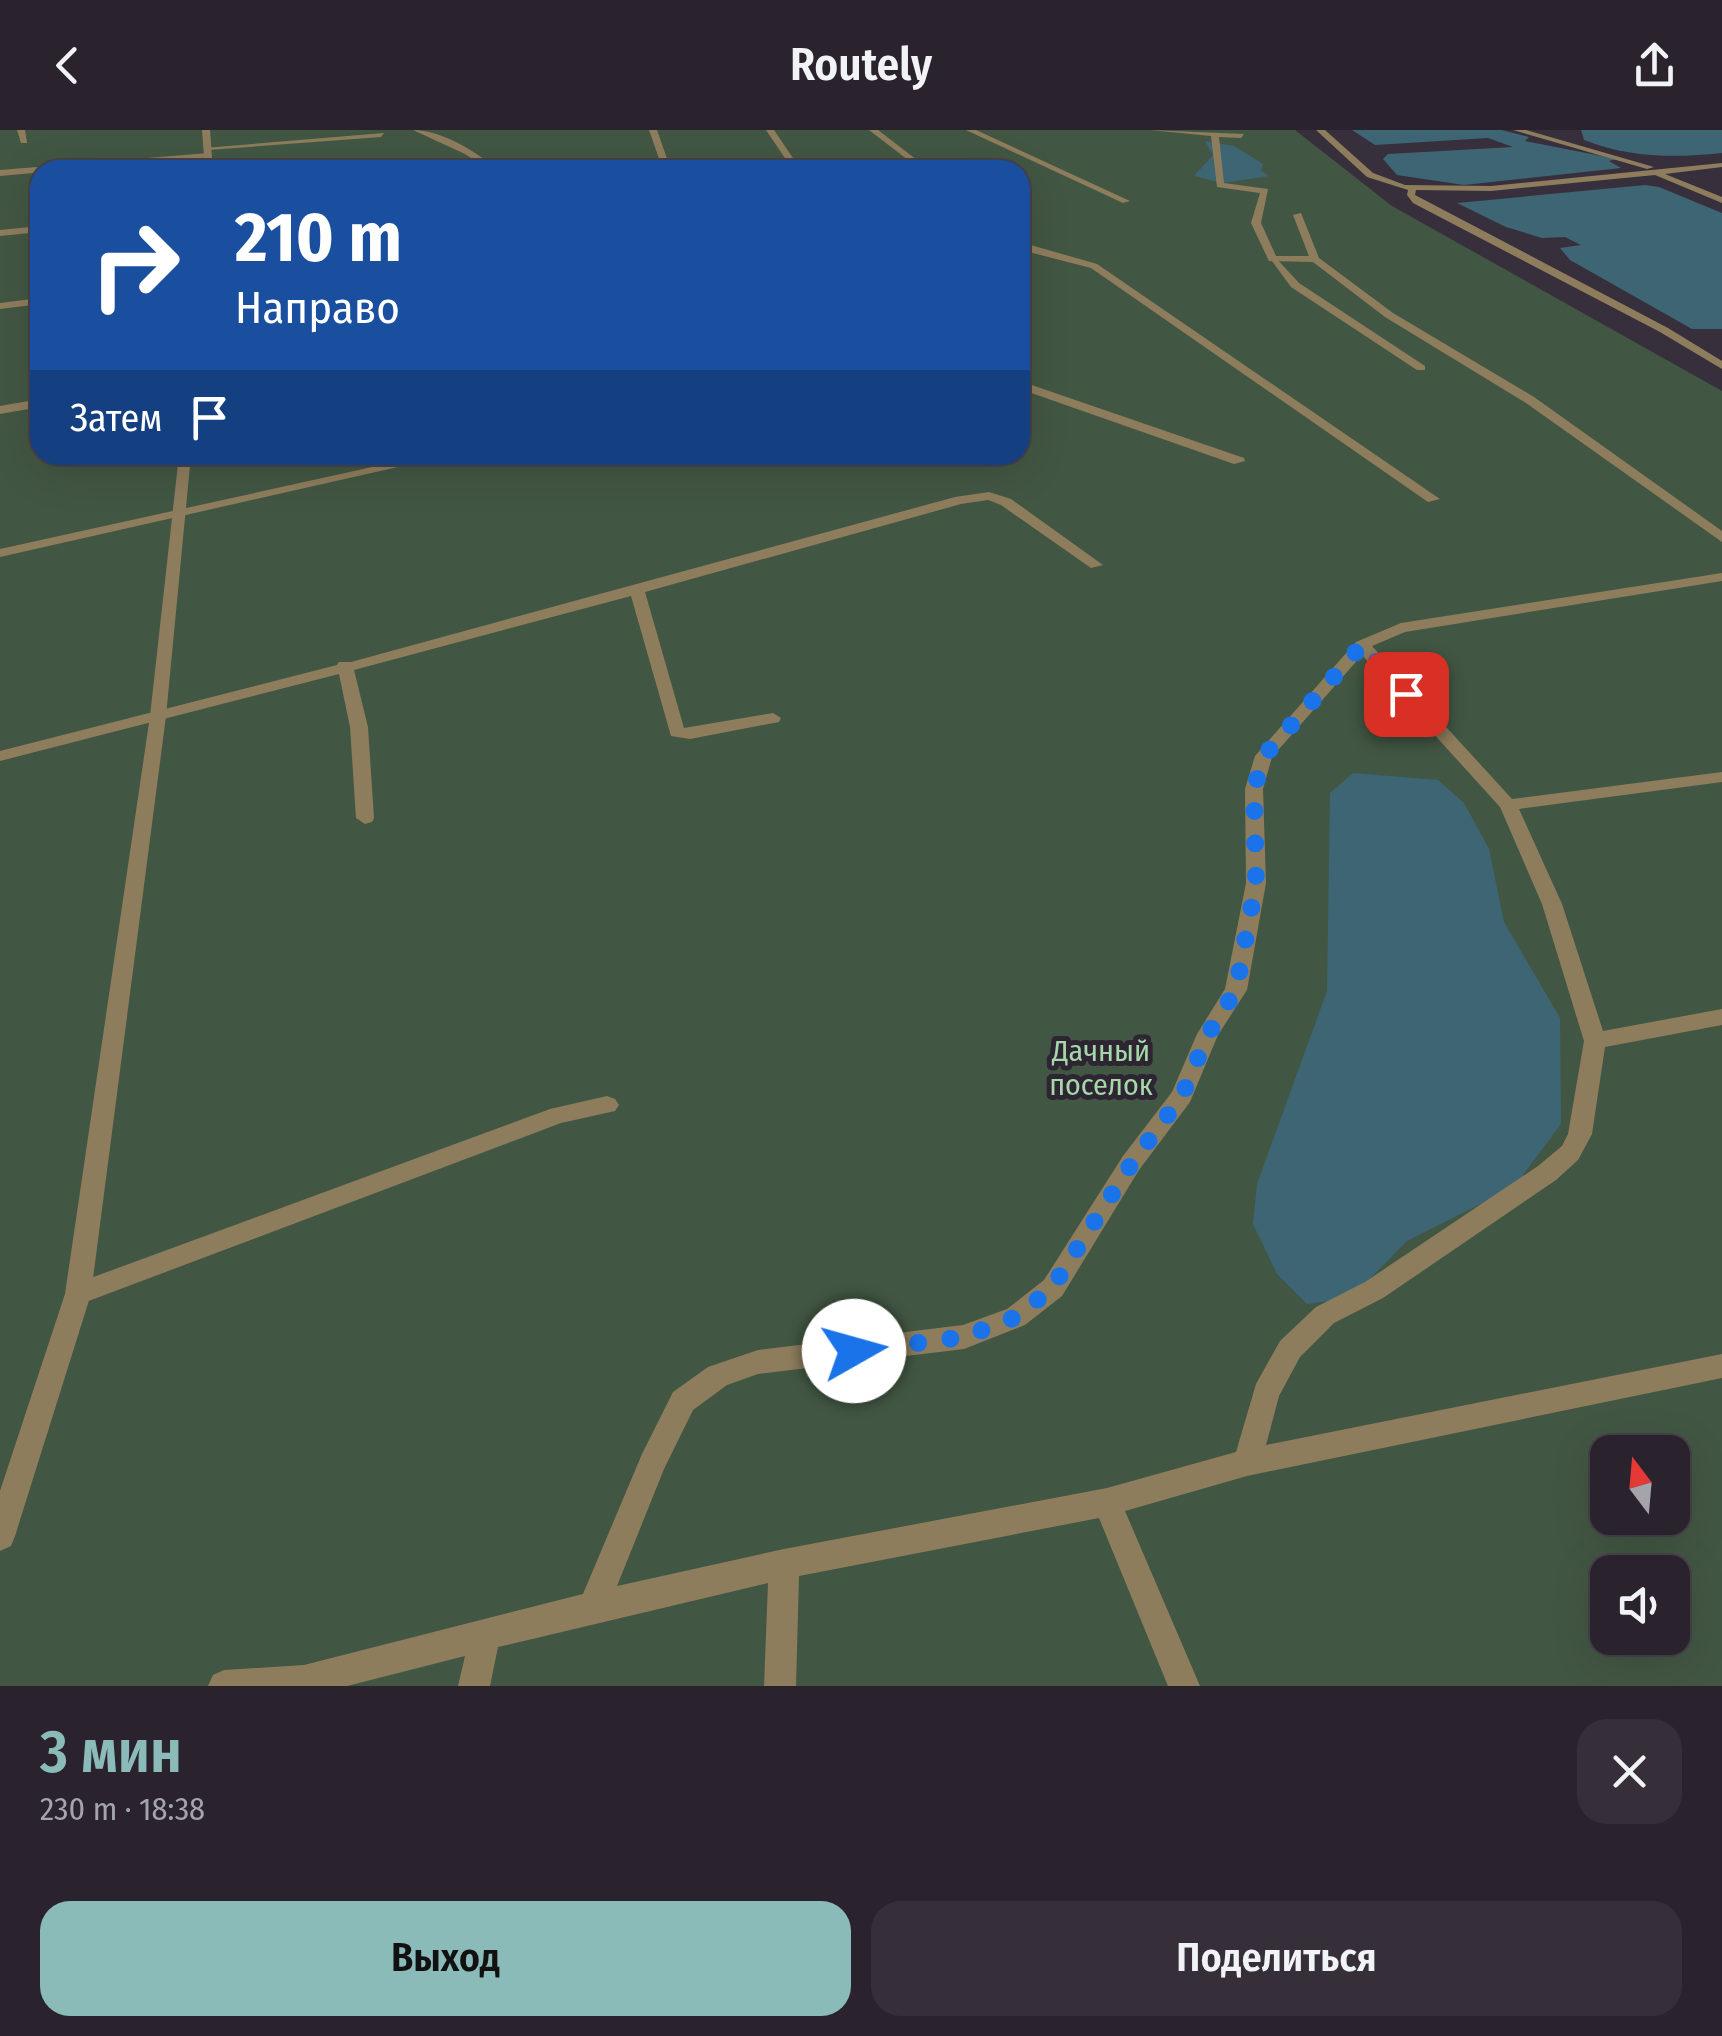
<!DOCTYPE html>
<html lang="ru">
<meta charset="utf-8">
<style>
body{margin:0;font-family:"Fira Sans Condensed",sans-serif;background:#362f3a;color:#f1f3f6;height:100vh;display:flex;flex-direction:column;font-size:38px;white-space:nowrap}
*{box-sizing:border-box;margin:0}
p{font-size:32px;color:#a5a4aa}
.icon{flex:none;width:55px;height:55px;fill:none;stroke:currentColor;stroke-width:2;stroke-linecap:round;stroke-linejoin:round}
.map{position:relative;height:1556px;overflow:hidden}
.details{display:flex;flex-direction:column;background:#2a232e;flex:1}
.details>*{flex:none}
.hud{position:absolute;left:30px;top:30px;width:1000px;height:305px;border-radius:30px;box-shadow:0 10px 40px #0002,0 0 0 2px #46404a;background:#1a4fa0;color:#fff;overflow:hidden}
.needle{width:65px;rotate:344deg}
.fabs{position:absolute;left:1590px;top:1305px;display:grid;gap:20px}
.fabs a{display:grid;place-items:center;width:100px;height:100px;border-radius:20px;background:#2a232e;box-shadow:0 10px 40px #0002,0 0 0 2px #46404a;font-size:50px}
.pin{position:absolute;display:grid;place-items:center;width:85px;height:85px;color:#fff;margin:-42px;border-radius:20px;box-shadow:0 5px 15px #0006}
.me{position:absolute;width:110px;margin:-55px;rotate:83deg;stroke-linejoin:round;filter:drop-shadow(0 0 8px #0008)}
.turn{display:flex;align-items:center;gap:35px;height:210px;padding:0 40px;font-size:45px}
.turn .icon{width:130px;height:130px;stroke-width:2.5}
.turn b{display:block;font-size:70px;line-height:85px}
.then{display:flex;align-items:center;height:95px;padding:0 40px;background:#0003;gap:20px;font-size:38px}
.round{display:grid;place-items:center;flex:none;width:105px;height:105px;border-radius:30px;background:#362f3a}
.summary{display:flex;align-items:center;justify-content:space-between;height:170px;padding:0 40px}
h1{font-size:60px;font-weight:600;line-height:75px;color:#8bbbb9}
.button{display:flex;gap:20px;margin-top:auto;padding:20px 40px}
.button a{flex:1;height:115px;border-radius:30px;background:#8bbbb9;color:#111;font-size:40px;font-weight:600;line-height:115px;text-align:center}
.button a+a{background:#362f3a;color:#f1f3f6}
header{display:flex;justify-content:space-between;align-items:center;height:130px;padding:0 40px;background:#2a232e;font-size:45px;font-weight:600}
.map>svg:first-child{display:block}
.green{fill:#425743;fill-rule:evenodd}
.water{fill:#3d6574}
.lines{fill:none;stroke-linecap:round;stroke-linejoin:round}
.service{fill:#8e7d5d;fill-rule:evenodd}
.minor{fill:#8e7d5d;fill-rule:evenodd}
.tertiary{fill:#8e7d5d;fill-rule:evenodd}
.route{stroke:#1a73e8;stroke-width:18;stroke-dasharray:0 32.4}
.labels{text-anchor:middle;stroke-width:10;stroke-linejoin:round;paint-order:stroke}
.park-label{font-size:30px;fill:#a6d7a9;stroke:#2e2533}
</style>
<header><svg class="icon" aria-label="back" viewBox="0 0 24 24"><path d="M15 5l-7 7 7 7"/></svg>Routely<svg class="icon" aria-label="share" viewBox="0 0 24 24"><path d="M12 15V3M7 8l5-5 5 5M5 13v7h14v-7"/></svg></header>
<div class="map">
<svg width="1722" height="1556" viewBox="0 0 1722 1556">
<rect width="100%" height="100%" fill="#382f3d"/>
<path class="green" d="M0 0H1295L1392 76 1722 261V1556H0ZM40 40H1020V325H40ZM1608 1322H1672V1388H1608ZM1608 1442H1672V1508H1608Z"/>
<g class="water">
<path d="M1352 0H1502L1529 7 1525 11 1617 29 1609 31 1621 38 1464 55 1397 45 1383 29 1388 24 1513 17 1488 8 1375 15Z"/>
<path d="M1581 0H1722V23C1674 28 1630 28 1584 10Z"/>
<path d="M1205 11 1234 16 1263 34 1261 41 1269 46 1223 53 1194 46 1213 25Z"/>
<path d="M1645 55 1659 57 1722 83V199H1692L1570 130 1560 118 1581 115 1565 107 1542 108 1506 97 1457 73Z"/>
<path d="M1353 643 1438 650 1464 673 1489 719 1504 792 1560 888 1561 994 1514 1057 1407 1111 1351 1168 1307 1174 1277 1144 1253 1094 1257 1054 1327 861 1330 663Z"/>
</g>
<g class="lines">
<g class="service">
<path d="M649 0H657L671 40H663Z"/>
<path d="M766 0H774L801 40H793Z"/>
<path d="M1150 0 1244 4 1241 8 1219 7 1224 53 1268 59 1261 93 1276 126H1309L1293 85 1301 83 1319 128 1393 183 1534 267 1722 401V412L1526 273 1385 187 1313 132 1269 131 1251 93 1260 63 1217 57 1211 6Z"/>
<path d="M209 23 212 27 0 46V40Z"/>
<path d="M40 96V102L0 106V100Z"/>
<path d="M40 168V174L0 179V173Z"/>
</g>
<g class="minor">
<path d="M17 0H25L27 13H21Z"/>
<path d="M413 0C442 0 477 22 498 40H489L465 24Z"/>
<path d="M869 0H878L930 40H921Z"/>
<path d="M966 0H976L1130 71 1123 73Z"/>
<path d="M1316 0H1325L1373 43 1405 55 1491 56 1722 33V37L1665 44 1722 67V73L1655 45 1491 61 1416 60 1415 65 1668 198 1722 231V239L1660 202 1413 73 1407 65 1408 60 1367 47Z"/>
<path d="M1513 0H1526L1654 37 1647 39Z"/>
<path d="M384 3 381 7 208 20 204 18Z"/>
<path d="M1020 112 1097 134 1440 369 1428 372 1091 138 1025 121 1020 119Z"/>
<path d="M1269 127H1275L1299 153 1425 236V240H1417L1291 157Z"/>
<path d="M1020 251 1244 328 1245 331 1234 334 1020 259Z"/>
<path d="M40 269V277L0 284V276Z"/>
<path d="M427 325H451L0 427V419Z"/>
<path d="M989 362 1011 369 1103 435 1091 438 1001 375 988 370 961 374 645 462 684 598 773 583 781 588 779 592 690 609 671 606 631 466 354 540 368 597 374 688 372 692 365 694 356 688 350 597 339 544 0 631V621L337 535 339 532H351L955 367Z"/>
<path d="M1722 443V451L1405 502 1372 516 1512 669 1722 642V652L1519 679 1562 774 1603 901 1722 879V895L1605 917 1592 1004 1578 1030 1556 1050 1383 1168 1334 1193 1300 1227 1279 1266 1266 1315 1722 1224V1248L1247 1346 1125 1381 1200 1556H1168L1099 1388 799 1446 796 1556H764L768 1453 498 1517 490 1556H458L465 1526 347 1556H208L213 1545 224 1540 304 1535 583 1464 642 1324 673 1262 708 1237 758 1220 963 1195 1007 1179 1044 1150 1123 1026 1172 962 1197 904 1225 859 1246 753 1245 659 1255 626 1356 512 1401 493ZM1362 525 1500 677 1542 774 1584 911 1568 1004 1562 1016 1538 1036 1365 1152 1316 1177 1280 1211 1256 1254 1236 1322 1107 1358 784 1419 617 1456 664 1339 693 1280 727 1255 758 1244 964 1219 1025 1195 1062 1166 1139 1040 1190 972 1218 905 1247 860 1266 753 1263 659 1272 627Z"/>
<path d="M607 966 615 969 619 975 615 981 561 993 78 1175 69 1172 65 1164 69 1156 550 979Z"/>
</g>
<g class="tertiary">
<path d="M202 0H210L213 40H205Z"/>
<path d="M179 325H191L166 586 91 1164 15 1406 11 1416 0 1421V1361L65 1164 150 586Z"/>
</g>
</g>
<g class="lines">
<path class="route" d="M854 1221 964 1207 1016 1187 1052 1158 1132 1033 1182 966 1208 904 1236 860 1256 753 1254 659 1264 626 1362 515 1406 564"/>
</g>
<g class="labels">
<g class="park-label">
<text x="1101" y="931">Дачный<tspan x="1101" dy="34">поселок</tspan></text>
</g>
</g>
</svg>
<div class="fabs">
<a><svg class="needle" viewBox="-14 -14 28 28"><path d="M0-13l5 13h-10z" fill="#e53935"/><path d="M0 13l5-13h-10z" fill="#a5a4aa"/></svg></a>
<a><svg class="icon" aria-label="sound" viewBox="0 0 24 24"><path d="M4 9h4l5-4v14l-5-4H4zM17 9q2 3 0 6"/></svg></a>
</div>
<div class="pin" style="left:1406px;top:564px;background:#d93025"><svg class="icon" aria-label="arrive" viewBox="0 0 24 24"><path d="M6 21V4h12l-3 4 3 4H6"/></svg></div>
<svg class="me" style="left:854px;top:1221px" viewBox="-20 -20 40 40"><circle r="19" fill="#fff"/><path d="M0-13L10 11 0 6-10 11z" fill="#1a73e8"/></svg>
<div class="hud">
<div class="turn"><svg class="icon" aria-label="right" viewBox="0 0 24 24"><path d="M7 20v-9h11M14 6l5 5-5 5"/></svg><div><b>210 m</b>Направо</div></div>
<div class="then">Затем<svg class="icon" aria-label="arrive" viewBox="0 0 24 24"><path d="M6 21V4h12l-3 4 3 4H6"/></svg></div>
</div>
</div>
<section class="details">
<div class="summary"><div><h1>3 мин</h1><p>230 m · 18:38</p></div><a class="round"><svg class="icon" aria-label="close" viewBox="0 0 24 24"><path d="M6 6l12 12M18 6L6 18"/></svg></a></div>
<div class="button"><a>Выход</a><a>Поделиться</a></div>
</section>
